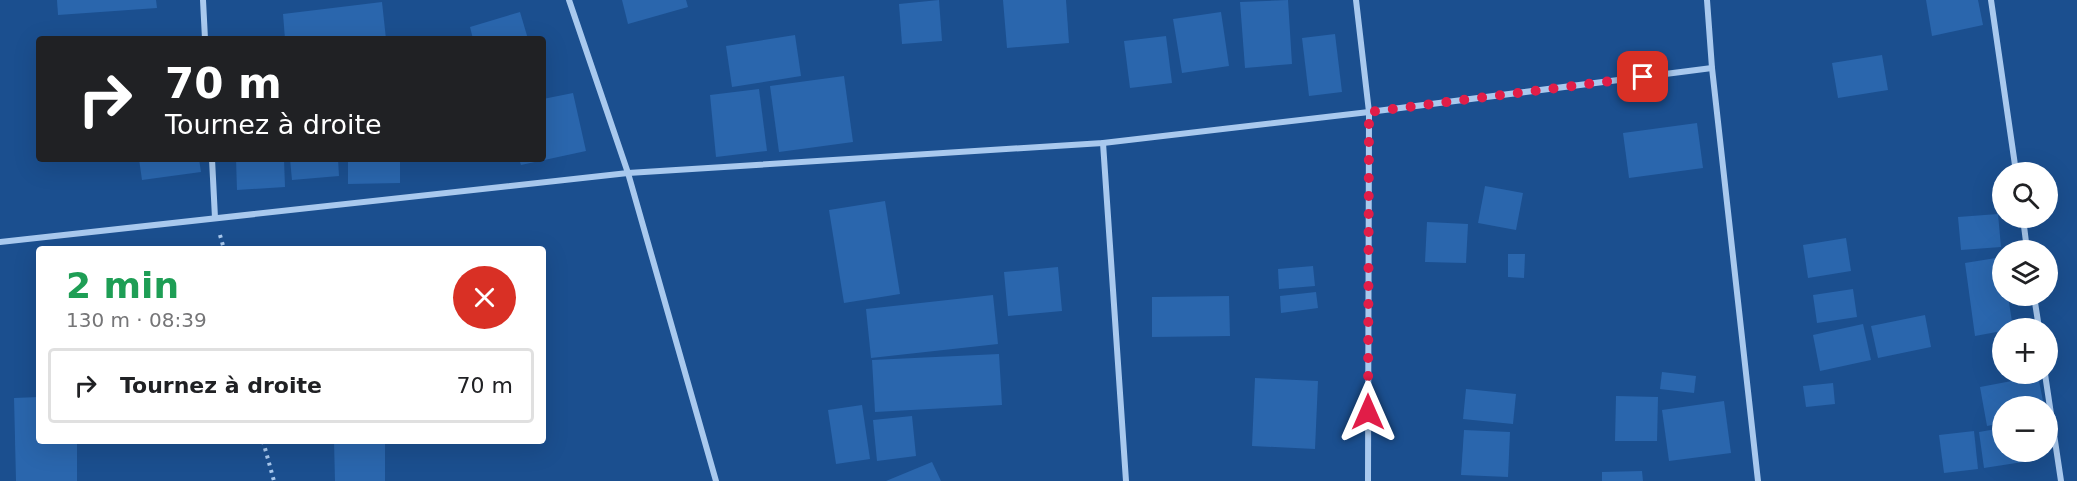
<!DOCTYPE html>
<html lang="fr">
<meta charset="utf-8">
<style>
body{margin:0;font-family:"DejaVu Sans",sans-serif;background:#f2f2f2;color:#202124;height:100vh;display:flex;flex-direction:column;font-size:22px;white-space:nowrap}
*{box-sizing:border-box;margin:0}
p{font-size:20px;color:#757577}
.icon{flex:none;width:33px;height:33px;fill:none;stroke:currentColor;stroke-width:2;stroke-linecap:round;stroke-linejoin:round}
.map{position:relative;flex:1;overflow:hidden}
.details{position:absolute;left:36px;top:246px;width:510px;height:198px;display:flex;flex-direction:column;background:#fff;border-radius:6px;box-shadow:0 6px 24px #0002}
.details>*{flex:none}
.hud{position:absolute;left:36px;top:36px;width:510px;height:126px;border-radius:6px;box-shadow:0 6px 24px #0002;background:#202124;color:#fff;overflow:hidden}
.buttons{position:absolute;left:1992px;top:162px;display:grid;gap:12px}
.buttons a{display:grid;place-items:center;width:66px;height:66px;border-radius:50%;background:#fff;box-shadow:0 6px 24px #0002;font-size:30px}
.pin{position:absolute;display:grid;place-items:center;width:51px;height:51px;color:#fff;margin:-26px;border-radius:12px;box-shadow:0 3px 9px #0006}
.me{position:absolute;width:66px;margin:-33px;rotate:0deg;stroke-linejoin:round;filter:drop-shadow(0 0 4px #0008)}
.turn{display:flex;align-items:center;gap:21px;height:126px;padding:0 30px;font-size:27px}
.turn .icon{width:78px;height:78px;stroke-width:2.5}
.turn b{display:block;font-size:42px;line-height:51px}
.round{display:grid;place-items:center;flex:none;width:63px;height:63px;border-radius:32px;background:#f2f2f2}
.overview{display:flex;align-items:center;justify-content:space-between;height:102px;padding:0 30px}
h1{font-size:36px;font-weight:700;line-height:45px;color:#1e9e55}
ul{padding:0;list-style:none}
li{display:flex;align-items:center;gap:18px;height:75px;margin:0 12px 9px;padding:0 18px;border:3px solid #e0e0e0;border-radius:6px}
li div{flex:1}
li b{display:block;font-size:22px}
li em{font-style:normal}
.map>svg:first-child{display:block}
.building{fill:#2a66ad}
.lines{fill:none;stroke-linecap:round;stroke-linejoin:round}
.path{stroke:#a9c9ee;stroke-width:4;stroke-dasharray:3 4.5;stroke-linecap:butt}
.street{stroke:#a9c9ee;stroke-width:6}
.route{stroke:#e11d48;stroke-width:10;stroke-dasharray:0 18}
</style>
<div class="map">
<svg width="2077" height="481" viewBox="0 0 2077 481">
<rect width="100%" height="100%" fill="#1b4f8f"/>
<g class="building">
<path d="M57 0H156L157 8 58 15Z"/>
<path d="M622 0H686L688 7 628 24Z"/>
<path d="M939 0 942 41 902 44 899 4Z"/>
<path d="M1003 0H1066L1069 43 1007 48Z"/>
<path d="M1288 0 1292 64 1245 68 1240 2Z"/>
<path d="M1926 0H1978L1983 25 1932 36Z"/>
<path d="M382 2 386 39H285L283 14Z"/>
<path d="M520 12 528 39H473L470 27Z"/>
<path d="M1221 12 1229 66 1182 73 1173 19Z"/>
<path d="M1335 34 1342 92 1309 96 1302 38Z"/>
<path d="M795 35 801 76 732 87 726 46Z"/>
<path d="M1166 36 1172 83 1130 88 1124 41Z"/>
<path d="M1882 55 1888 90 1838 98 1832 63Z"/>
<path d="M844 76 853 142 779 152 770 86Z"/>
<path d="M759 89 767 151 716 157 710 95Z"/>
<path d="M573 93 586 151 521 165 519 159H543V99Z"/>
<path d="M1697 123 1703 168 1629 178 1623 133Z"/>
<path d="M139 159H199L201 172 142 180Z"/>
<path d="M236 159H284L285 187 237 190Z"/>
<path d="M290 159H338L339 176 292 180Z"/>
<path d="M348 159H400V183L348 184Z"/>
<path d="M1485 186 1523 193 1516 230 1478 223Z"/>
<path d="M885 201 900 294 844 303 829 210Z"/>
<path d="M1998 214 2001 247 1961 250 1958 217Z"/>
<path d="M1427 222 1468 224 1466 263 1425 262Z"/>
<path d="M1846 238 1851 271 1808 278 1803 245Z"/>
<path d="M1508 254H1525L1524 278 1508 277Z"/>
<path d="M2002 257V296H2008L2013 328H2002V331L1975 336 1965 263Z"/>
<path d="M1313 266 1315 286 1279 289 1278 269Z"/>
<path d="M1058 267 1062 311 1008 316 1004 272Z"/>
<path d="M1853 289 1857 317 1817 323 1813 295Z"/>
<path d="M1316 292 1318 308 1281 313 1280 296Z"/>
<path d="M993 295 998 344 871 358 866 309Z"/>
<path d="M1229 296 1230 336 1152 337V297Z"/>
<path d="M1925 315 1931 347 1878 358 1871 326Z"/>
<path d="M1863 324 1871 360 1820 371 1813 335Z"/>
<path d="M999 354 1002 405 875 412 872 360Z"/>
<path d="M1662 372 1696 376 1694 393 1660 389Z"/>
<path d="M2038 376 2044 406H2002V423L1987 426 1980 387Z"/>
<path d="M1255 378 1318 381 1315 449 1252 446Z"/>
<path d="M1833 383 1835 404 1806 407 1803 386Z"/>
<path d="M1466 389 1516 394 1513 424 1463 419Z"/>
<path d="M1616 396 1658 397 1657 441H1615Z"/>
<path d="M39 397V441H77V481H16L14 398Z"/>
<path d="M1724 401 1731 453 1669 461 1662 410Z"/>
<path d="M862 405 870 459 836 464 828 410Z"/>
<path d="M912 416 916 456 877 461 873 420Z"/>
<path d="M2002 428V452H2034L2036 460 1984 468 1979 432Z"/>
<path d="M1464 430 1510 432 1508 477 1461 475Z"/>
<path d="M1974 431 1978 469 1944 473 1939 435Z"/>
<path d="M334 441H385V481H335Z"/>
<path d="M932 462 941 481H886Z"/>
<path d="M1642 471 1643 481H1602V472Z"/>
</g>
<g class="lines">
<g class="path">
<path d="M220 235 224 249"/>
<path d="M263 441 274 481"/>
</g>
<g class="street">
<path d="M203 0 205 39"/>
<path d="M569 0 628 173 716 481"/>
<path d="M1356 0 1369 112 1368 481"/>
<path d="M1707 0 1712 68 1758 481"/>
<path d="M1991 0 2016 172"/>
<path d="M1103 143 1126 481"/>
<path d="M212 159 215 218"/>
<path d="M2023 218 2027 250"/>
<path d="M0 242 628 173 1103 143 1369 112 1712 68"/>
<path d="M2034 296 2039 328"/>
<path d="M2045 374 2061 481"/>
</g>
</g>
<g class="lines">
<path class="route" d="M1368 412 1369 112 1643 77"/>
</g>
</svg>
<div class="buttons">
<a><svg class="icon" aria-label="search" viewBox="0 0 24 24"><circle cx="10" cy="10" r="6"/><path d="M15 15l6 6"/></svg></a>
<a><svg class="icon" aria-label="layers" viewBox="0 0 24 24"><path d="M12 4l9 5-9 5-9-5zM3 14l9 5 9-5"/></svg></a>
<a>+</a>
<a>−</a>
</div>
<div class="pin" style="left:1643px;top:77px;background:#d93025"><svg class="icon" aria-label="arrive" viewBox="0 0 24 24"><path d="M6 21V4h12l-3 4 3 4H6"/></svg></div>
<svg class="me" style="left:1368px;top:412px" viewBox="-20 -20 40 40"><path d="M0-17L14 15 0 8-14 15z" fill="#e11d48" stroke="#fff" stroke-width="4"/></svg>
<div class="hud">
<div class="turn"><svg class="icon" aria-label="right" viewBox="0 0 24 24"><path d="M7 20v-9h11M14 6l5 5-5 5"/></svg><div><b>70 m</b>Tournez à droite</div></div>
</div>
<section class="details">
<div class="overview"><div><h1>2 min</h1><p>130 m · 08:39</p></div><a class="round" style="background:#d93025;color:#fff"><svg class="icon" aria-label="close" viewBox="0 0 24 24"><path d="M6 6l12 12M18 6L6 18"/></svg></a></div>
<ul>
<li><svg class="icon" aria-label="right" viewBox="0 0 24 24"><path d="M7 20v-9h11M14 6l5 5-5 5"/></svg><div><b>Tournez à droite</b></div><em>70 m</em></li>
</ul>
</section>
</div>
